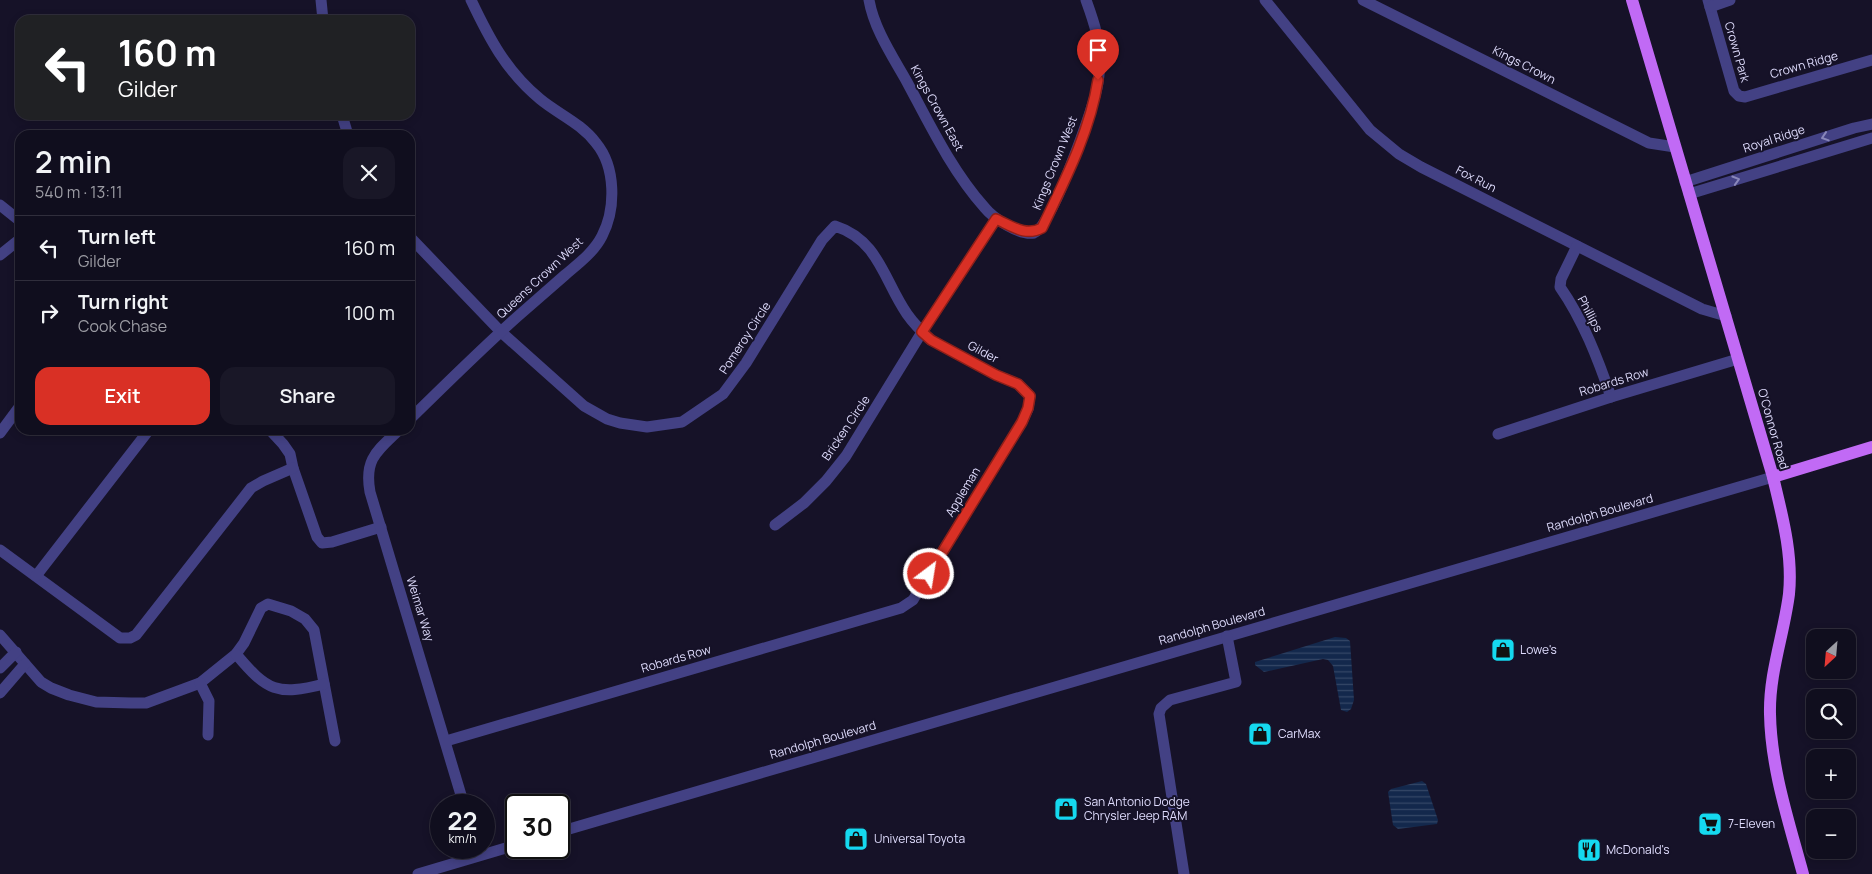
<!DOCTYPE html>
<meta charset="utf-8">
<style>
body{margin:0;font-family:Manrope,sans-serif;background:#191727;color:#f1f3f6;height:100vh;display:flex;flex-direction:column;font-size:19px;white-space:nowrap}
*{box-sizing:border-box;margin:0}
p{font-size:16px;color:#9c9ca4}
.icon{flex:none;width:28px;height:28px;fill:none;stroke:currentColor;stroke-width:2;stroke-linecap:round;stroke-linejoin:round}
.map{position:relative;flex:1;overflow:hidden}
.drawer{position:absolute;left:15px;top:130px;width:400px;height:305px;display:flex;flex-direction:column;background:#100e1e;border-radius:15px;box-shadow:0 2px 8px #0003,0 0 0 1px #302e3c}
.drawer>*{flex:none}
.top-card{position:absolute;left:15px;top:15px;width:400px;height:105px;border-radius:15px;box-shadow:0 2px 8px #0003,0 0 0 1px #302e3c;background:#202124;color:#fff;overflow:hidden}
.needle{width:32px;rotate:206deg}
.buttons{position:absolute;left:1806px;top:629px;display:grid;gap:10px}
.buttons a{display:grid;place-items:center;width:50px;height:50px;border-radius:10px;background:#100e1e;box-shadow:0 2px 8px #0003,0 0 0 1px #302e3c;font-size:25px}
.speed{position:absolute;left:430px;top:794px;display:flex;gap:10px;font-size:25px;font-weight:700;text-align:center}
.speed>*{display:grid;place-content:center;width:65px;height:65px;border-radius:50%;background:#100e1e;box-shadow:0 2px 8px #0003,0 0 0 1px #302e3c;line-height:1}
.speed small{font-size:12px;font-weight:400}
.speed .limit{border:2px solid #111;border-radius:8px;background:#fff;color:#111}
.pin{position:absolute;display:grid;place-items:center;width:42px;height:42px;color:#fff;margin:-51px -21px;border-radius:50% 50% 50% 0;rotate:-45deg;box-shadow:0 0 5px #0007}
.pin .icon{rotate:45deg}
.me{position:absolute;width:55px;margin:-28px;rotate:31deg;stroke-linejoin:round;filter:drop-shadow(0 0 4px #0008)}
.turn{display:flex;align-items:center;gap:18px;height:105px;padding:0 20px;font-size:22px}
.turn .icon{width:65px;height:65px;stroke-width:2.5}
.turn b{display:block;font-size:35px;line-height:42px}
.round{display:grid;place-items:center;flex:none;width:52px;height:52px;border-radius:15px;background:#191727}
.summary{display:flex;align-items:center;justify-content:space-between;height:85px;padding:0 20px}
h1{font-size:30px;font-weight:600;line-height:38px}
.button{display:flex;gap:10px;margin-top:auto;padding:10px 20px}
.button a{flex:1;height:58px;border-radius:15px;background:#d93025;color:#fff;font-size:20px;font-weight:600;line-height:58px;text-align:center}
.button a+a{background:#191727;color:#f1f3f6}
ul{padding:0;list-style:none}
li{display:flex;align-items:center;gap:15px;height:65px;padding:0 20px;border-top:1px solid #302e3c}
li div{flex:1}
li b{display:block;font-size:19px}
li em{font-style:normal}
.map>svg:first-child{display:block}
.water{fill:url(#water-rules)}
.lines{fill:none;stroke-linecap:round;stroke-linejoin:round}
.minor{stroke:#434184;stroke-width:11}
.major{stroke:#c16af5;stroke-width:12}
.oneway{stroke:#8987ba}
.route-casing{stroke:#8d1f18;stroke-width:12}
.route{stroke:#d93025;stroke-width:9}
.labels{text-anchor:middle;stroke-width:4;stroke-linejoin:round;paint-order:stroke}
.street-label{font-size:12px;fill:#dfdcfd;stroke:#161228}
.poi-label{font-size:12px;fill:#dfdcfd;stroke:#161228;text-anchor:start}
</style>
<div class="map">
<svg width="1872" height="874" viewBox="0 0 1872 874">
<defs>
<pattern id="water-rules" width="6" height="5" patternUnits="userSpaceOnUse" patternTransform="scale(1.25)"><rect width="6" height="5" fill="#13284c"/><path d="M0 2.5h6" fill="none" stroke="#354767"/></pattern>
</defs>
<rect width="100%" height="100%" fill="#161228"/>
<g class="water">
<path d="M1335 637 1346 638 1350 641 1354 700 1351 709 1347 712 1341 710 1333 666 1328 660 1323 659 1264 672 1255 665V662Z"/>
<path d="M1422 781 1426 784 1438 820 1437 824 1398 829 1393 825 1388 792 1391 789Z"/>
</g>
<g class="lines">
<g class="minor">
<path d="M321 0 323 20"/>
<path d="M869 0C874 29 893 57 907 82 930 125 952 171 985 208 993 218 1020 236 1034 233 1051 228 1089 117 1095 96 1098 87 1099 76 1100 66 1101 43 1094 22 1086 0"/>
<path d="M1265 0 1370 130 1399 154 1421 167 1702 309 1726 316"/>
<path d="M1363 0 1649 143 1675 147"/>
<path d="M1708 0 1734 91 1739 96 1745 97 1872 60"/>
<path d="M1710 7 1730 0"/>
<path d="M342 115 348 135"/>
<path d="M1685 182 1854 128 1872 124"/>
<path d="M1689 194 1872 138"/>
<path d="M0 205 20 221"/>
<path d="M410 237 501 332 584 406 607 419 620 423 647 427 682 422 723 394 746 363 822 240 835 226C879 240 884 281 907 314 914 324 922 332 931 340L996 375 1018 384 1030 396 1028 409 1022 422 913 600 901 608 446 741"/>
<path d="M1577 246 1561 279 1560 287C1583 320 1598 359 1611 397"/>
<path d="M0 255 20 239"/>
<path d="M410 419C445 385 480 350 517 317 533 303 549 289 565 275 578 264 594 252 602 236 616 209 616 167 596 143 581 123 558 114 540 99 506 71 489 38 471 0"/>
<path d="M270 430 283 444 290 454 293 468 317 537 322 543 332 542 381 527"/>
<path d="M399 430C377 451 364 459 370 492L464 805"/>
<path d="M0 433 20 406"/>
<path d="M1498 434 1611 397 1738 359"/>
<path d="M775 525 804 503 826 481 846 456 922 332 996 219"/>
<path d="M0 550 120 638H130L136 635 251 488 263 481 293 468"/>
<path d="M36 576 149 430"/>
<path d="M0 635 41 682 51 688 69 695 96 702 131 703H146L200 683 236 654 244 643 261 608 268 604 291 611 305 619 314 630 335 741"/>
<path d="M236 654C267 691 277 696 324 684"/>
<path d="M0 668 16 652"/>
<path d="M200 683 209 701 208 735"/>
<path d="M0 693 25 664"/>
<path d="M559 832 1773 477"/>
<path d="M418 874 516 845"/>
<path d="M1184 874 1159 714 1161 708 1170 700 1236 682 1227 636"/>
</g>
<g class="major">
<path d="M1632 0 1773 477C1782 515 1793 554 1789 594 1784 634 1769 673 1770 714 1771 769 1789 822 1803 874"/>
<path d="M1773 477 1872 447"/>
</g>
</g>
<defs><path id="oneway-chevron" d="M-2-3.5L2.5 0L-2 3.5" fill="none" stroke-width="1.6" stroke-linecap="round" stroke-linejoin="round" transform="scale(1.25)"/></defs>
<g class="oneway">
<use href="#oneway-chevron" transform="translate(1825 137) rotate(162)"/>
<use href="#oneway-chevron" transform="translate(1736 180) rotate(-17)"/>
</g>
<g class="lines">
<g class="route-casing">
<path id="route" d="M929 574 1022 422 1028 408 1030 396 1018 384 996 375 931 340 922 332 996 219C1012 226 1025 237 1042 228 1064 182 1090 132 1098 80"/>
</g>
<use href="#route" class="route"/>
</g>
<defs>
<g id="shop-square" transform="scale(1.25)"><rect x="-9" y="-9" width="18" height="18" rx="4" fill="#15d9ef" stroke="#161228"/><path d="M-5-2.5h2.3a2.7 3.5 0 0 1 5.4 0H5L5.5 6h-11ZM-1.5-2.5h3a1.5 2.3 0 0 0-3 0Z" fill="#111"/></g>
<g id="supermarket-square" transform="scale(1.25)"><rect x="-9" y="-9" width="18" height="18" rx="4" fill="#15d9ef" stroke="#161228"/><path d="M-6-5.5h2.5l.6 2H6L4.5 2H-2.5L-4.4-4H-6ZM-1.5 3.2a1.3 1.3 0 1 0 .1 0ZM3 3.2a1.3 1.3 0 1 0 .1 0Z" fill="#111"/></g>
<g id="restaurant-square" transform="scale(1.25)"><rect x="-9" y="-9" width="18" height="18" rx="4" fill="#15d9ef" stroke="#161228"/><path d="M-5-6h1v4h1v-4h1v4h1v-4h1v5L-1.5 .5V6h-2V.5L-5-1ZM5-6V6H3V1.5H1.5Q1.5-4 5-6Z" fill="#111"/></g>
</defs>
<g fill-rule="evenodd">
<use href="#shop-square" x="1503" y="650"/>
<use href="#shop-square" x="1260" y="734"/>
<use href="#shop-square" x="1066" y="809"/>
<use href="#supermarket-square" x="1710" y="824"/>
<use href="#shop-square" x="856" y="839"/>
<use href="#restaurant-square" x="1589" y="850"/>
</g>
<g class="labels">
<g class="street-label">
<text transform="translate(1737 52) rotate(74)" y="4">Crown Park</text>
<text transform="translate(1524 65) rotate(27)" y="4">Kings Crown</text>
<text transform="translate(1804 65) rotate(-16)" y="4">Crown Ridge</text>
<text transform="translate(937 108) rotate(61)" y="4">Kings Crown East</text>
<text transform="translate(1774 139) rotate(-18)" y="4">Royal Ridge</text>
<text transform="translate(1055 163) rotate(-68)" y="4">Kings Crown West</text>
<text transform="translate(1476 179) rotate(27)" y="4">Fox Run</text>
<text transform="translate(540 278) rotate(-43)" y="4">Queens Crown West</text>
<text transform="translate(1590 314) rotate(62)" y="4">Phillips</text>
<text transform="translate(745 338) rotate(-57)" y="4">Pomeroy Circle</text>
<text transform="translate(983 352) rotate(28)" y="4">Gilder</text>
<text transform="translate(1614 382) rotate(-17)" y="4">Robards Row</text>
<text transform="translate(846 428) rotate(-56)" y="4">Bricken Circle</text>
<text transform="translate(1773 429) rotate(74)" y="4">O'Connor Road</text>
<text transform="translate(963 492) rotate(-59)" y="4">Appleman</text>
<text transform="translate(1600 513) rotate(-16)" y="4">Randolph Boulevard</text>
<text transform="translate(420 609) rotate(73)" y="4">Weimar Way</text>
<text transform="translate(1212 626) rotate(-16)" y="4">Randolph Boulevard</text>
<text transform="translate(676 659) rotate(-16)" y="4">Robards Row</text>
<text transform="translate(823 740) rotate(-16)" y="4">Randolph Boulevard</text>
</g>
<g class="poi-label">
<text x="1520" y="654">Lowe's</text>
<text x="1278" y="738">CarMax</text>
<text x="1084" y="806">San Antonio Dodge<tspan x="1084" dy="14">Chrysler Jeep RAM</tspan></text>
<text x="1728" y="828">7-Eleven</text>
<text x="874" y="843">Universal Toyota</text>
<text x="1606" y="854">McDonald's</text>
</g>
</g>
</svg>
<div class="buttons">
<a><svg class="needle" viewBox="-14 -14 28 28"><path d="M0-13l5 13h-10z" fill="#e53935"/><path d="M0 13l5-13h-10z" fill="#9c9ca4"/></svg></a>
<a><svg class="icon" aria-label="search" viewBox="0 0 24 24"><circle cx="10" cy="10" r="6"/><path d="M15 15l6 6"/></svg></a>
<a>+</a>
<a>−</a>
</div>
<div class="speed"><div>22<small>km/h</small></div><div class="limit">30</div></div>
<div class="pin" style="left:1098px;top:80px;background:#d93025"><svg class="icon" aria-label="arrive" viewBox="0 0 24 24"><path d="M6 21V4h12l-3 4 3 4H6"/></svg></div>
<svg class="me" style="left:929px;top:574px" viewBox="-20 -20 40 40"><circle r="17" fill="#d93025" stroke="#fff" stroke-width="3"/><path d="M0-11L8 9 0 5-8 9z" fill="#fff"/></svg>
<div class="top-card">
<div class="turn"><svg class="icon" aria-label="left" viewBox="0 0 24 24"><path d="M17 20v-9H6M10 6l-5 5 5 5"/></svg><div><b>160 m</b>Gilder</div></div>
</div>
<section class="drawer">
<div class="summary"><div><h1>2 min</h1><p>540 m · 13:11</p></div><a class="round"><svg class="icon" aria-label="close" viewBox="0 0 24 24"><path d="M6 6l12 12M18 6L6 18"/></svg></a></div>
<ul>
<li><svg class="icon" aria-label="left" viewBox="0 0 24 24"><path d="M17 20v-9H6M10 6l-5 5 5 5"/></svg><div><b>Turn left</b><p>Gilder</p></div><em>160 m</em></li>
<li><svg class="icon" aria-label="right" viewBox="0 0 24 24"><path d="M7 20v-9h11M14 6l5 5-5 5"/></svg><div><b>Turn right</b><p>Cook Chase</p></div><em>100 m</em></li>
</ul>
<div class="button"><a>Exit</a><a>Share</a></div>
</section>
</div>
